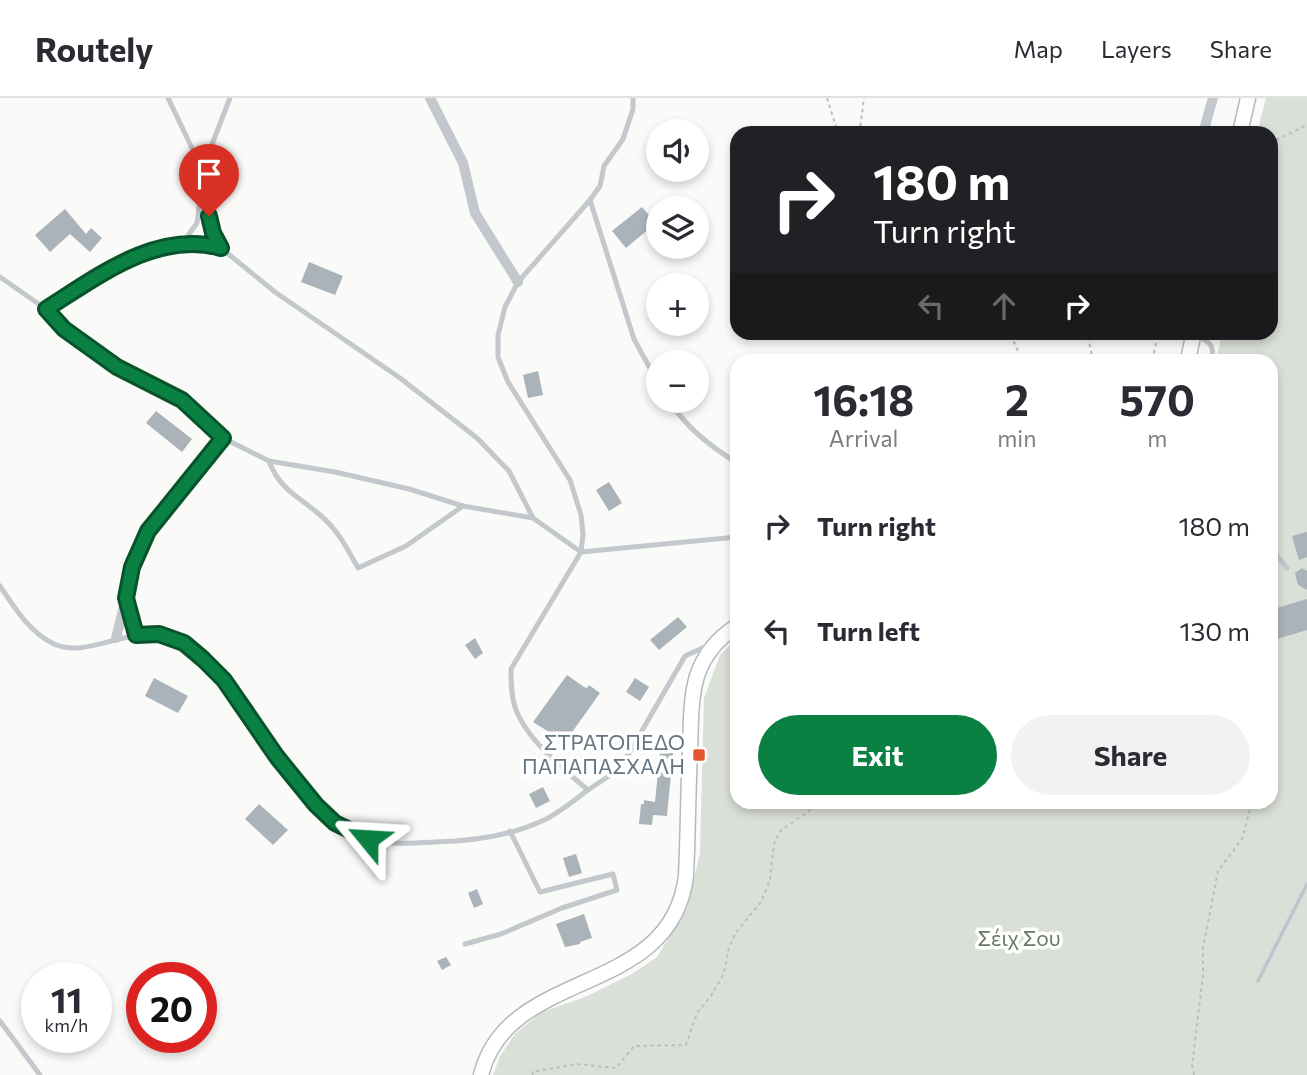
<!DOCTYPE html>
<meta charset="utf-8">
<style>
body{margin:0;font-family:Commissioner,sans-serif;background:#f2f2f3;color:#2b2b33;height:100vh;display:flex;flex-direction:column;font-size:26px;white-space:nowrap}
*{box-sizing:border-box;margin:0}
p{font-size:23px;color:#7c7c81}
.icon{flex:none;width:38px;height:38px;fill:none;stroke:currentColor;stroke-width:2;stroke-linecap:round;stroke-linejoin:round}
.map{position:relative;flex:1;overflow:hidden}
.drawer{position:absolute;left:730px;top:256px;width:548px;height:455px;display:flex;flex-direction:column;background:#fff;border-radius:21px;box-shadow:0 4px 10px #0003}
.drawer>*{flex:none}
.hud{position:absolute;left:730px;top:28px;width:548px;height:214px;border-radius:21px;box-shadow:0 4px 10px #0003;background:#202124;color:#fff;overflow:hidden}
.buttons{position:absolute;left:646px;top:21px;display:grid;gap:14px}
.buttons a{display:grid;place-items:center;width:63px;height:63px;border-radius:50%;background:#fff;box-shadow:0 4px 10px #0003;font-size:35px}
.speed{position:absolute;left:21px;top:864px;display:flex;gap:14px;font-size:35px;font-weight:700;text-align:center}
.speed>*{display:grid;place-content:center;width:91px;height:91px;border-radius:50%;background:#fff;box-shadow:0 4px 10px #0003;line-height:1}
.speed small{font-size:18px;font-weight:400}
.speed .limit{border:10px solid #d22;background:#fff;color:#111}
.pin{position:absolute;display:grid;place-items:center;width:60px;height:60px;color:#fff;margin:-72px -30px;border-radius:50% 50% 50% 0;rotate:-45deg;box-shadow:0 0 7px #0007}
.pin .icon{rotate:45deg}
.me{position:absolute;width:77px;margin:-38px;rotate:297deg;stroke-linejoin:round;filter:drop-shadow(0 0 5px #0008)}
.turn{display:flex;align-items:center;gap:24px;height:147px;padding:0 28px;font-size:32px}
.turn .icon{width:91px;height:91px;stroke-width:2.5}
.turn b{display:block;font-size:49px;line-height:60px}
.lanes{display:flex;align-items:center;height:66px;padding:0 28px;background:#0003;justify-content:center;gap:35px;direction:ltr}
.lanes .off{opacity:.35}
.eta{display:flex;justify-content:space-evenly;align-items:center;height:119px;text-align:center}
.eta b{font-size:42px;font-weight:700;line-height:49px}
.primary-button{display:flex;gap:14px;margin-top:auto;padding:14px 28px}
.primary-button a{flex:1;height:80px;border-radius:42px;background:#0b8043;color:#fff;font-size:28px;font-weight:700;line-height:80px;text-align:center}
.primary-button a+a{background:#f2f2f3;color:#2b2b33}
ul{padding:0;list-style:none}
li{display:flex;align-items:center;gap:21px;height:105px;padding:0 28px}
li div{flex:1}
li b{display:block;font-size:26px}
li em{font-style:normal}
header{display:flex;align-items:center;gap:42px;box-sizing:border-box;height:98px;padding:0 35px;background:#fff;border-bottom:2px solid #e1e1e2}
header strong{font-size:33px}
nav{display:flex;gap:38px;margin-inline-start:auto;font-size:24px}
.map>svg:first-child{display:block}
.green{fill:#dadfd7}
.lines{fill:none;stroke-linecap:round;stroke-linejoin:round}
.stream{stroke:#bbc7cb;stroke-width:3.5}
.building{fill:#aab3b9}
.secondary-casing{stroke:#b3babf;stroke-width:17}
.path{stroke:#bbbfc2;stroke-width:2;stroke-dasharray:3.5 3.5;stroke-linecap:butt}
.service{stroke:#c3c8cc;stroke-width:5}
.minor{stroke:#c3c8cc;stroke-width:10}
.secondary{stroke:#fff;stroke-width:14}
.route-casing{stroke:#07532c;stroke-width:18}
.route{stroke:#0b8043;stroke-width:12}
.poi-dot{fill:#e4572e;stroke:#fff;stroke-width:2.5}
.labels{text-anchor:middle;stroke-width:7;stroke-linejoin:round;paint-order:stroke}
.poi-label{font-size:21px;fill:#657683;stroke:#fff;text-anchor:end}
.park-label{font-size:21px;fill:#687a64;stroke:#fff}
</style>
<header>
<strong>Routely</strong>
<nav><a>Map</a><a>Layers</a><a>Share</a></nav>
</header>
<div class="map">
<svg width="1307" height="977" viewBox="0 0 1307 977">
<rect width="100%" height="100%" fill="#fafaf8"/>
<path class="green" d="M1266 0H1307V977H493L500 958 515 936 542 914 585 899 632 876 657 859 687 810 700 755 704 600 720 557 737 540V704H1270V262H1216L1222 235 1270 234V35H1257Z"/>
<g class="lines">
<path class="stream" d="M1258 883 1307 786"/>
</g>
<g class="building">
<path d="M642 109 656 125 626 150 612 133Z"/>
<path d="M65 111 86 136 91 130 102 140 90 154 70 136 50 154 35 137Z"/>
<path d="M309 164 343 178 335 197 301 184Z"/>
<path d="M538 273 543 297 528 300 523 277Z"/>
<path d="M156 313 192 341 182 354 146 325Z"/>
<path d="M609 384 622 405 609 413 596 392Z"/>
<path d="M1307 434V459L1299 462 1292 438Z"/>
<path d="M1302 470 1307 473V492L1298 487 1295 475Z"/>
<path d="M1307 501V532L1277 541 1270 512Z"/>
<path d="M678 519 687 529 659 552 650 542Z"/>
<path d="M475 540 483 555 475 561 465 547Z"/>
<path d="M567 577 584 589 587 590 589 587 600 595 565 644 533 624Z"/>
<path d="M154 580 188 598 178 615 145 598Z"/>
<path d="M635 580 649 589 640 603 626 594Z"/>
<path d="M660 654 673 655 667 718 653 717 652 727 639 726 641 706H644V702L655 704Z"/>
<path d="M543 689 550 703 536 710 529 696Z"/>
<path d="M259 706 288 732 273 747 245 721Z"/>
<path d="M576 756 582 775 569 779 563 760Z"/>
<path d="M477 791 483 806 474 810 468 795Z"/>
<path d="M584 816 592 840 580 844V846L565 849 556 826Z"/>
<path d="M446 859 451 867 442 872 437 863Z"/>
</g>
<g class="lines">
<g class="secondary-casing">
<g id="secondary">
<path d="M1240 35 1248 0"/>
<path d="M1188 262 1194 234"/>
<path d="M481 977C508 868 671 901 686 778 688 737 688 695 690 653 691 628 690 602 697 578 704 557 718 540 737 528"/>
</g>
</g>
<g class="path">
<path d="M827 0 838 35"/>
<path d="M861 35 860 31 864 0"/>
<path d="M1270 45 1307 27"/>
<path d="M1003 234 1014 244 1022 262"/>
<path d="M1088 239 1093 262"/>
<path d="M1152 262 1159 234"/>
<path d="M533 977 532 974 577 966 616 970 634 948 686 947 697 915 711 898 724 875 729 849 737 833 761 804 770 782 774 746 780 733 822 704"/>
<path d="M1194 977 1192 968 1203 877V850L1218 773 1242 741 1252 704"/>
</g>
<g class="service">
<path d="M168 0 202 71 205 101 213 135 221 150 275 194 400 280 477 340 509 373 533 420 581 454 583 436 581 417 570 382 508 284 498 259V237L505 209 518 184 590 102"/>
<path d="M633 0V11L623 41 604 68 600 88 590 102 634 241 658 285"/>
<path d="M202 72 230 0"/>
<path d="M0 179 46 211 104 174 152 152 170 148 187 139 197 125 201 92"/>
<path d="M1193 237C1208 242 1215 246 1212 262"/>
<path d="M669 303C687 330 710 348 737 365"/>
<path d="M269 363C280 392 298 398 320 417 338 432 347 450 358 470L406 448 463 408"/>
<path d="M1270 449 1287 470"/>
<path d="M0 488C14 509 30 535 54 546 92 563 135 519 183 545 211 560 228 591 246 616 273 656 321 724 366 740 387 748 413 745 435 744 470 743 511 738 544 722 559 715 574 702 588 692"/>
<path d="M136 537 126 500 132 469 148 433 223 340 269 363 335 374 409 391 463 408 533 420"/>
<path d="M709 547 685 558 628 657 609 678 588 692C564 672 525 640 515 609 511 597 511 584 511 571L581 454 737 439"/>
<path d="M465 846 501 836 562 810 617 792 613 776 540 794 510 733"/>
<path d="M0 923 40 977"/>
</g>
<g class="minor">
<path d="M430 0 463 65 475 115 518 184"/>
<path d="M1203 35 1213 0"/>
<path d="M170 148 205 146 221 150"/>
<path d="M46 211 64 231 117 269 182 302 223 340"/>
<path d="M116 540 126 500"/>
</g>
<use href="#secondary" class="secondary"/>
</g>
<g class="lines">
<g class="route-casing">
<path id="route" d="M209 118 213 135 221 150C157 132 97 179 46 211L64 231 117 269 182 302 223 340 148 433 132 469 126 500 136 537 159 536 184 545 203 561 224 582 277 659 316 707 335 725 368 741"/>
</g>
<use href="#route" class="route"/>
</g>
<rect class="poi-dot" x="692" y="650" width="14" height="14" rx="3.5"/>
<g class="labels">
<g class="poi-label">
<text x="685" y="652">ΣΤΡΑΤΟΠΕΔΟ<tspan x="685" dy="24">ΠΑΠΑΠΑΣΧΑΛΗ</tspan></text>
</g>
<g class="park-label">
<text x="1019" y="848">Σέιχ Σου</text>
</g>
</g>
</svg>
<div class="buttons">
<a><svg class="icon" aria-label="sound" viewBox="0 0 24 24"><path d="M4 9h4l5-4v14l-5-4H4zM17 9q2 3 0 6"/></svg></a>
<a><svg class="icon" aria-label="layers" viewBox="0 0 24 24"><path d="M12 4l9 5-9 5-9-5zM3 14l9 5 9-5"/></svg></a>
<a>+</a>
<a>−</a>
</div>
<div class="speed"><div>11<small>km/h</small></div><div class="limit">20</div></div>
<div class="pin" style="left:209px;top:118px;background:#d93025"><svg class="icon" aria-label="arrive" viewBox="0 0 24 24"><path d="M6 21V4h12l-3 4 3 4H6"/></svg></div>
<svg class="me" style="left:368px;top:741px" viewBox="-20 -20 40 40"><path d="M0-17L14 15 0 8-14 15z" fill="#0b8043" stroke="#fff" stroke-width="4"/></svg>
<div class="hud">
<div class="turn"><svg class="icon" aria-label="right" viewBox="0 0 24 24"><path d="M7 20v-9h11M14 6l5 5-5 5"/></svg><div><b>180 m</b>Turn right</div></div>
<div class="lanes"><svg class="icon off" aria-label="left" viewBox="0 0 24 24"><path d="M17 20v-9H6M10 6l-5 5 5 5"/></svg><svg class="icon off" aria-label="ahead" viewBox="0 0 24 24"><path d="M12 20V5M6 11l6-6 6 6"/></svg><svg class="icon" aria-label="right" viewBox="0 0 24 24"><path d="M7 20v-9h11M14 6l5 5-5 5"/></svg></div>
</div>
<section class="drawer">
<div class="eta">
<div><b>16:18</b><p>Arrival</p></div>
<div><b>2</b><p>min</p></div>
<div><b>570</b><p>m</p></div>
</div>
<ul>
<li><svg class="icon" aria-label="right" viewBox="0 0 24 24"><path d="M7 20v-9h11M14 6l5 5-5 5"/></svg><div><b>Turn right</b></div><em>180 m</em></li>
<li><svg class="icon" aria-label="left" viewBox="0 0 24 24"><path d="M17 20v-9H6M10 6l-5 5 5 5"/></svg><div><b>Turn left</b></div><em>130 m</em></li>
</ul>
<div class="primary-button"><a>Exit</a><a>Share</a></div>
</section>
</div>
